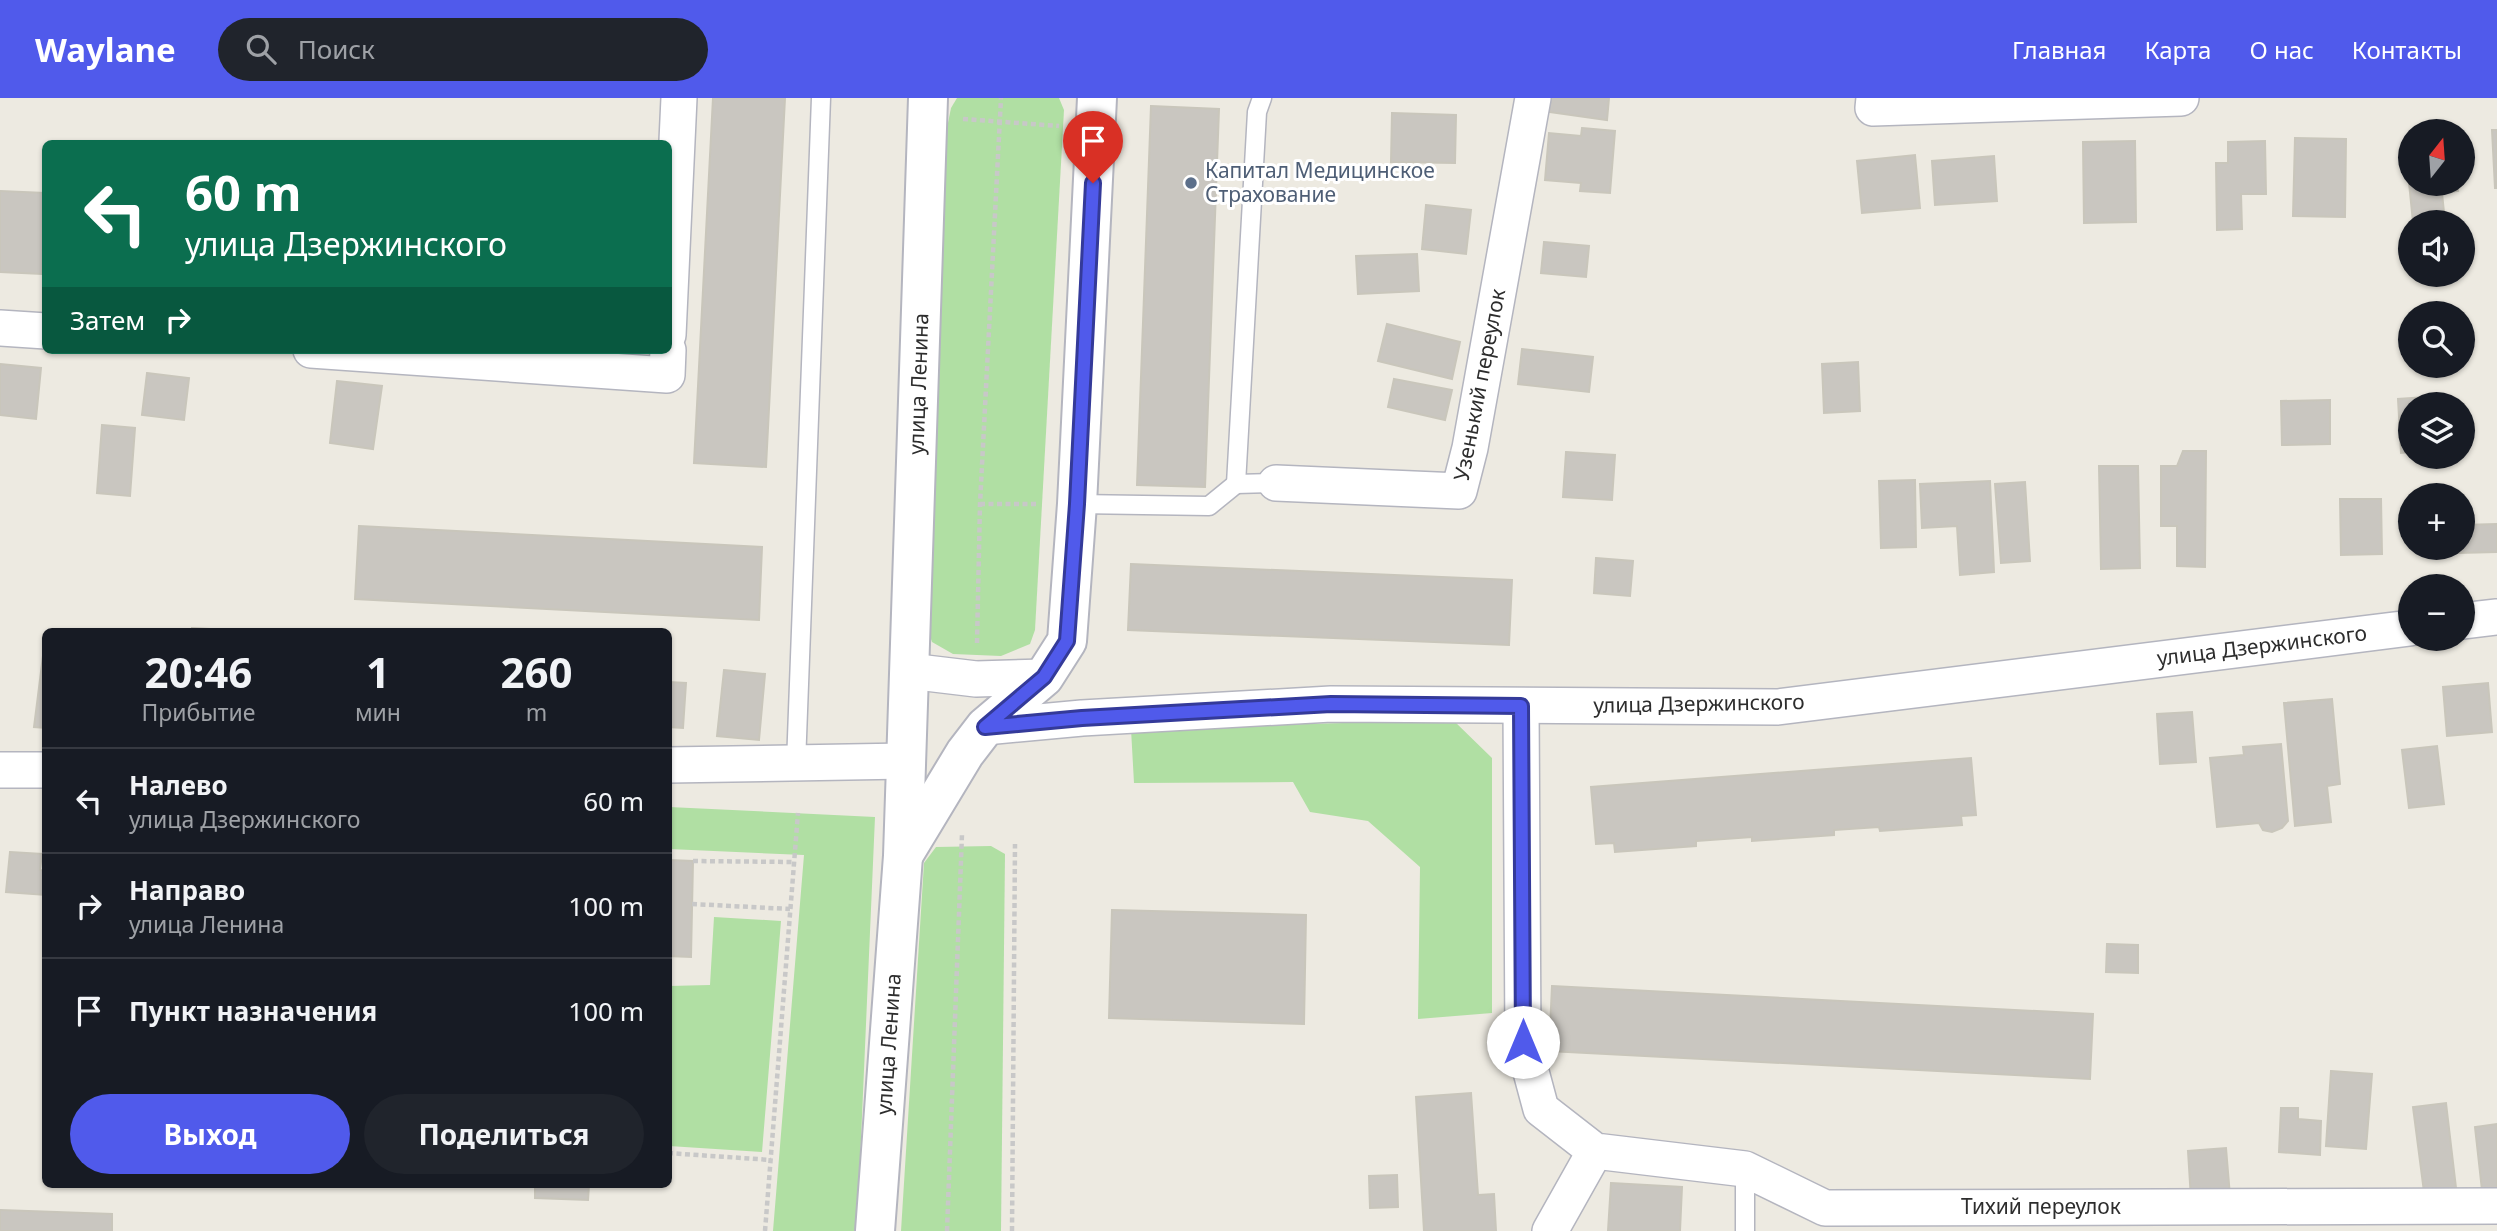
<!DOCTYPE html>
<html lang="ru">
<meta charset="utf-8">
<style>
body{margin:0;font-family:"Noto Sans",sans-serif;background:#20242c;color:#f1f3f6;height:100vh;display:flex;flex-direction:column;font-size:26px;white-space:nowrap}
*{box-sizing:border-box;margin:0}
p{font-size:23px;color:#9ea1a6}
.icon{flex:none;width:38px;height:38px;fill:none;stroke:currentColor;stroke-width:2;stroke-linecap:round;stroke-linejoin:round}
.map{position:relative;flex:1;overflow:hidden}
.panel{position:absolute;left:42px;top:530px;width:630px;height:560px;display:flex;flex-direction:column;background:#171b24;border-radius:10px;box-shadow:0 2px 5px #0004}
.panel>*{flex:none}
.banner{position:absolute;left:42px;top:42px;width:630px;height:214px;border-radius:10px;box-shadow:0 2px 5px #0004;background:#0b6e4f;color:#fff;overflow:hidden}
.needle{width:46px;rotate:17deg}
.tools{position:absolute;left:2398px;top:21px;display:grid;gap:14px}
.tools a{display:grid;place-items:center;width:77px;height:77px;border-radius:50%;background:#171b24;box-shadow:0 2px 5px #0004;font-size:35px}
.pin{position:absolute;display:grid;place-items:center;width:60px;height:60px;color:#fff;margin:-72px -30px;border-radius:50% 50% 50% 0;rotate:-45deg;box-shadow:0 0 7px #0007}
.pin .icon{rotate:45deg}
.me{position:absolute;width:77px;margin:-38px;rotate:0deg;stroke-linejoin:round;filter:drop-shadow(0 0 5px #0008)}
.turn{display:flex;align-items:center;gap:24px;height:147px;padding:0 28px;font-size:32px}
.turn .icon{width:91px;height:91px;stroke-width:2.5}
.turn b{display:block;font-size:49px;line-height:60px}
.then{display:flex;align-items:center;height:66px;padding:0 28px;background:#0003;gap:14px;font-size:26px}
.eta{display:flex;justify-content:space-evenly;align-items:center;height:119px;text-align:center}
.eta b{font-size:42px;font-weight:700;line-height:49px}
.action{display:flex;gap:14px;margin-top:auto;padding:14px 28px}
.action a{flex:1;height:80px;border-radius:42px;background:#505aeb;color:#fff;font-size:28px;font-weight:700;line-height:80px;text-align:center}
.action a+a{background:#20242c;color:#f1f3f6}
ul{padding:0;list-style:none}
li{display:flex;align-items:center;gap:21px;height:105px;padding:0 28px;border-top:2px solid #363941}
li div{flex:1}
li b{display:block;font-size:26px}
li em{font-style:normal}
header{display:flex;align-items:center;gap:42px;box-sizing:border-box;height:98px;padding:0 35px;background:#505aeb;color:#fff}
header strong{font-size:33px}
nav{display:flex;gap:38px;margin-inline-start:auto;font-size:24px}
.search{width:490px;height:63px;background:#20242c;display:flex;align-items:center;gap:18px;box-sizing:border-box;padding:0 24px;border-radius:38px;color:#9ea1a6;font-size:26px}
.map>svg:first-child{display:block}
.green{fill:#b0dfa3}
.building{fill:#c9c6c0;stroke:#c9c6bb;stroke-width:2}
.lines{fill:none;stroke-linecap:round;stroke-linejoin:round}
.service-casing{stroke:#b4b5bf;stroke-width:21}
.minor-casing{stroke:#b4b5bf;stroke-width:38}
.secondary-casing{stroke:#b4b5bf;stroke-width:42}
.path{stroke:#c8c8c8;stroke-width:4.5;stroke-dasharray:5 3.5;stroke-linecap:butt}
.service{stroke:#fff;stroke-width:18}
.minor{stroke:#fff;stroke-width:35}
.secondary{stroke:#fff;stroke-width:38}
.route-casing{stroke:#343a99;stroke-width:18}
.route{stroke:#505aeb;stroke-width:12}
.service-dot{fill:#5c6f8a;stroke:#fff;stroke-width:2.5}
.labels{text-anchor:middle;stroke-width:6;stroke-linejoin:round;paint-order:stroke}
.service-label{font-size:21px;fill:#4e5e75;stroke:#fff;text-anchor:start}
.street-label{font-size:21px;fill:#2d2d2d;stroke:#fff}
</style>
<header>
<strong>Waylane</strong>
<div class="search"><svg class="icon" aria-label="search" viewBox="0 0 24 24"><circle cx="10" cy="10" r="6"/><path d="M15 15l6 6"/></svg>Поиск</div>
<nav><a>Главная</a><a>Карта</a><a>О нас</a><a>Контакты</a></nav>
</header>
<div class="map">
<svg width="2497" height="1133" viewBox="0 0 2497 1133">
<rect width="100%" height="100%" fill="#edeae1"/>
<g class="green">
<path d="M957 0H1059L1064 12 1035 532 1030 546 1001 558 953 556 932 544 926 527 947 30 951 10Z"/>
<path d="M1453 622 1492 660V915L1418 921 1420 769 1368 723 1310 714 1293 684 1134 685 1131 631Z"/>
<path d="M669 709 875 719 857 1133H773L804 757 669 751Z"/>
<path d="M991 748 1005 756 1001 1133H901L924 765 936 749Z"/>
<path d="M714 819 781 823 762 1054 669 1048V888L710 887Z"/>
</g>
<g class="building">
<path d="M713 0H785L766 369 694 365Z"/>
<path d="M1551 0H1609L1607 22 1549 14Z"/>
<path d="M1151 8 1219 11 1205 389 1137 387Z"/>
<path d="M1392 15 1456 17 1455 65 1391 64Z"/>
<path d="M1582 30 1615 33 1610 95 1580 93 1581 85 1545 82 1549 35 1581 38Z"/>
<path d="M2492 32H2497V90H2495Z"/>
<path d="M2295 40 2346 41 2345 119 2293 118Z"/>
<path d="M2135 43 2136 124 2084 125 2083 44Z"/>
<path d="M2265 43 2266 96H2241L2242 131 2217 132 2216 65H2228V44Z"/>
<path d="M1915 57 1920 110 1862 115 1857 63Z"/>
<path d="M1994 58 1997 103 1935 107 1932 63Z"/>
<path d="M2408 75H2410V86H2457L2458 93 2442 95 2445 124H2413Z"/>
<path d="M0 93 45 95 42 176 0 174Z"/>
<path d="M1426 107 1471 112 1466 156 1422 151Z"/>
<path d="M1544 144 1589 148 1586 179 1541 175Z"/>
<path d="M1417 156 1419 193 1358 196 1356 158Z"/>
<path d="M1387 226 1460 244 1452 281 1378 263Z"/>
<path d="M1522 251 1593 259 1589 294 1518 286Z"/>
<path d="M1858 264 1860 313 1824 315 1822 266Z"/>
<path d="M0 266 41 270 36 321 0 317Z"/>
<path d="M147 275 189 280 184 322 142 317Z"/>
<path d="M1394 281 1452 292 1445 322 1388 309Z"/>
<path d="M337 283 382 288 373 351 330 345Z"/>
<path d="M2426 299 2427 306H2410V354L2401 355 2398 301Z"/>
<path d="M2330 302V346L2282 347 2281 303Z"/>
<path d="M102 327 135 330 130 398 97 395Z"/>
<path d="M2183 353H2206L2205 469 2177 468V428H2161V368H2177Z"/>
<path d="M1566 354 1615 357 1612 402 1563 399Z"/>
<path d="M2099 368H2138L2140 470 2101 471Z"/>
<path d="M1915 382 1916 449 1881 450 1879 383Z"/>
<path d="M1990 383 1994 474 1960 477 1957 428 1922 430 1920 386Z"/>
<path d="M2025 384 2030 463 2001 465 1995 386Z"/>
<path d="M2340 401H2381L2382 456 2341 457Z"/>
<path d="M2497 426V454L2458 455 2457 450H2462V427Z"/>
<path d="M359 428 762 449 759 522 355 501Z"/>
<path d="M1596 460 1633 463 1630 498 1594 495Z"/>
<path d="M1131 466 1512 482 1509 547 1128 532Z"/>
<path d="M192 530 228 532V534H192Z"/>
<path d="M45 542H46V630L34 629Z"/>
<path d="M724 572 765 576 759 642 717 638Z"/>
<path d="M668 584 686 585 683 630 668 629Z"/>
<path d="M2488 585 2492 634 2447 638 2443 589Z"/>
<path d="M2332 601 2340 686 2327 688 2331 724 2295 728 2284 605Z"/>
<path d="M2192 614 2196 664 2160 666 2157 616Z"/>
<path d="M2281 646 2288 723 2282 730 2272 734 2263 732 2259 725 2217 729 2210 660 2244 657 2243 649Z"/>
<path d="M2437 648 2444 706 2409 710 2402 652Z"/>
<path d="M1971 660 1976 717 1961 718 1962 727 1880 733 1879 729 1834 732V737L1752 743V739L1696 743V748L1615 754 1614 745 1596 746 1591 689Z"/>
<path d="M10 754 42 756 40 772 46 773V797L6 794Z"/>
<path d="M668 762 693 763 691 859 668 858Z"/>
<path d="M1112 812 1306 817 1304 926 1109 920Z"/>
<path d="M2107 846 2138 847V875L2106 874Z"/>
<path d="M1552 888 2093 916 2090 981 1549 953Z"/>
<path d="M2331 973 2372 976 2366 1051 2326 1048Z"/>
<path d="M1471 995 1478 1097 1494 1096 1496 1133H1424L1416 999Z"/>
<path d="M2446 1005 2456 1090 2424 1094 2413 1009Z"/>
<path d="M2281 1010H2298V1021L2321 1023 2320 1057 2279 1054Z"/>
<path d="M2497 1026V1099L2483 1101 2475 1029Z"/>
<path d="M2226 1050 2230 1098 2191 1101 2188 1053Z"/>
<path d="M1397 1077 1398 1109 1370 1110 1369 1078Z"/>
<path d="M1611 1085 1682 1089 1680 1133H1608Z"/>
<path d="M535 1087H589L588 1102 535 1100Z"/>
<path d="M0 1112 112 1116V1133H0Z"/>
</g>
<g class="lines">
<g class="service-casing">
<g id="service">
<path d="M1262 0 1257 14 1236 386 1276 385"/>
<path d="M1077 406 1209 408 1236 386"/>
<path d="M796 666 821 0"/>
<path d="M1745 1071V1133"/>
</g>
</g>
<g class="minor-casing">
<g id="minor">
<path d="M1874 0 1873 10 2181 0"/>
<path d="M0 230 46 233"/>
<path d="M668 237 679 0"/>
<path d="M311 252 667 277 668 252"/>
<path d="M1276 385 1459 393 1470 350 1533 0"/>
<path d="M2462 523 2497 519"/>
<path d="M909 573 976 581 1044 579"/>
<path d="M1521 608 1523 944 1541 1011 1595 1053 1745 1071 1825 1110 2497 1108"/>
<path d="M985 629 1082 620 1331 606 1778 609 2410 530"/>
<path d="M668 667 906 663"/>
<path d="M0 672H46"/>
<path d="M1550 1133 1595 1053"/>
</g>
</g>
<g class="secondary-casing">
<g id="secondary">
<path d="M904 756 965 655 985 629 1044 579 1067 543 1077 406 1097 0"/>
<path d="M875 1133 903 758 928 0"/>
</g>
</g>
<g class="path">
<path d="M963 21 1059 28"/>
<path d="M980 406H1039"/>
<path d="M977 545 980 406 1001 0"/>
<path d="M693 763 794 764"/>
<path d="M692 806 790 811"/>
<path d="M668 1055 771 1062"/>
<path d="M765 1133 798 715"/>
<path d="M947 1133 962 736"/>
<path d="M1012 1133 1015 746"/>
</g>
<use href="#service" class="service"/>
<use href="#minor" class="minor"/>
<use href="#secondary" class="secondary"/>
</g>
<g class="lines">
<g class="route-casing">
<path id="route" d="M1093 85 1077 406 1067 543 1044 579 985 629 1082 620 1331 606 1521 608 1523 944"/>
</g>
<use href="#route" class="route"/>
</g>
<circle class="service-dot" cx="1191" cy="85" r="7"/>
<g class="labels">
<g class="service-label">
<text x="1205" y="80">Капитал Медицинское<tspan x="1205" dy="24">Страхование</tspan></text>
</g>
<g class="street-label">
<text transform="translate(919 286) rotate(-88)" y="7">улица Ленина</text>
<text transform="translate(1480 287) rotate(-79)" y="7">Узенький переулок</text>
<text transform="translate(2262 548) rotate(-7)" y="7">улица Дзержинского</text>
<text transform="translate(1699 606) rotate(-1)" y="7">улица Дзержинского</text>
<text transform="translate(889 946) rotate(-86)" y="7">улица Ленина</text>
<text x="2041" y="1116">Тихий переулок</text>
</g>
</g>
</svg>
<div class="tools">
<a><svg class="needle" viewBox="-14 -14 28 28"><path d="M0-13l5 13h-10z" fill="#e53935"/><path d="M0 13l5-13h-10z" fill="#9ea1a6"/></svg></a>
<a><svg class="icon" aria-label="sound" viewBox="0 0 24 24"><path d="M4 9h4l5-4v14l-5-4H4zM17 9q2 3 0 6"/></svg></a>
<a><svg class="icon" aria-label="search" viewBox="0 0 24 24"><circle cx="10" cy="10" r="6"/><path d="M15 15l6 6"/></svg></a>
<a><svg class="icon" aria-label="layers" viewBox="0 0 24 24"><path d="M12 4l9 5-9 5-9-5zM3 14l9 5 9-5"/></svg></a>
<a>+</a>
<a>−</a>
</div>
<div class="pin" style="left:1093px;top:85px;background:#d93025"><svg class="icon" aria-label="arrive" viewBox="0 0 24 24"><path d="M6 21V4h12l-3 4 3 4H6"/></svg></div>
<svg class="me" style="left:1523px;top:944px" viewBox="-20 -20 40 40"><circle r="19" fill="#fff"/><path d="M0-13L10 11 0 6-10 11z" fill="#505aeb"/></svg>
<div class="banner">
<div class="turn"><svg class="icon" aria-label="left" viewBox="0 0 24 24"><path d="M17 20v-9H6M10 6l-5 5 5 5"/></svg><div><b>60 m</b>улица Дзержинского</div></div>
<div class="then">Затем<svg class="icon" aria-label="right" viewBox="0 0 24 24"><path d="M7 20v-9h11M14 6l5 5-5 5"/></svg></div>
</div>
<section class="panel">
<div class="eta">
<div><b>20:46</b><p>Прибытие</p></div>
<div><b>1</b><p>мин</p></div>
<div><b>260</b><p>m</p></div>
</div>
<ul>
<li><svg class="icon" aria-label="left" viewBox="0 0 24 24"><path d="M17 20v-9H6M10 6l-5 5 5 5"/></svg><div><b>Налево</b><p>улица Дзержинского</p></div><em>60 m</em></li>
<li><svg class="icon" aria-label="right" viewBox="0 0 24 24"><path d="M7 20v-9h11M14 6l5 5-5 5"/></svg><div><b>Направо</b><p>улица Ленина</p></div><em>100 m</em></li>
<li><svg class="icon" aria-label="arrive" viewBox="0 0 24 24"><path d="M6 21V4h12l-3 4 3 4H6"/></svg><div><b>Пункт назначения</b></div><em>100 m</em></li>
</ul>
<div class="action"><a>Выход</a><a>Поделиться</a></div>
</section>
</div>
